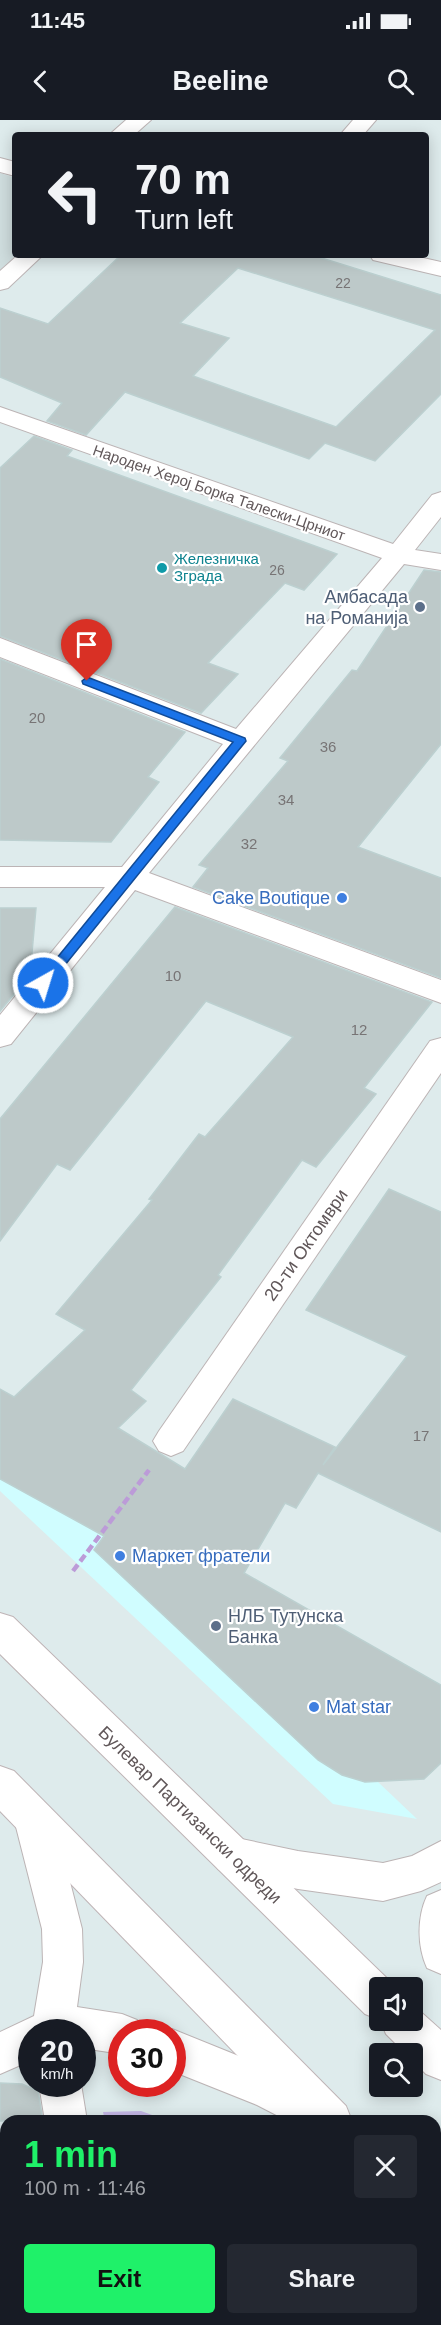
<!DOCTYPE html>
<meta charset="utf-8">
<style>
body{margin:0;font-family:Helvetica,sans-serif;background:#242831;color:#f1f3f6;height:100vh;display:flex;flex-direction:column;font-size:22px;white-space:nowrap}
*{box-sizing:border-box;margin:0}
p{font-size:20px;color:#9ea1a6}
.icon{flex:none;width:33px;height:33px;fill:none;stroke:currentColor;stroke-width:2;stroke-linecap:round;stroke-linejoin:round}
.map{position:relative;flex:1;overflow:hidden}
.panel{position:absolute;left:0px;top:1995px;width:441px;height:210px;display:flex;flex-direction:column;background:#171b24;border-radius:18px 18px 0 0;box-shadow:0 3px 15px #0003}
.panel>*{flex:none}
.hud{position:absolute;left:12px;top:12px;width:417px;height:126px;border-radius:6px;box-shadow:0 3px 15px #0003;background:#171b24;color:#f1f3f6;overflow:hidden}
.fabs{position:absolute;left:369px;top:1857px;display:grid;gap:12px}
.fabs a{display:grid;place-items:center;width:54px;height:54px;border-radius:6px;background:#171b24;box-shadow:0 3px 15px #0003;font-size:30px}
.speed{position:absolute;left:18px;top:1899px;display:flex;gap:12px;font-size:30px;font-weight:700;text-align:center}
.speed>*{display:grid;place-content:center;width:78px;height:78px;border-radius:50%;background:#171b24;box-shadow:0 3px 15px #0003;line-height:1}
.speed small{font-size:15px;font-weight:400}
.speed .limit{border:9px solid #d22;background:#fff;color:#111}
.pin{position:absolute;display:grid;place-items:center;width:51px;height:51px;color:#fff;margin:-62px -26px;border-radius:50% 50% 50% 0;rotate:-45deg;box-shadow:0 0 6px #0007}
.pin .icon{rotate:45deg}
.me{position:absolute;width:66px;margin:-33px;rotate:39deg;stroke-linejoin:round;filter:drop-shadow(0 0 4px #0008)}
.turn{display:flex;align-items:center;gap:21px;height:126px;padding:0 24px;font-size:27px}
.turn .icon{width:78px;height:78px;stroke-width:2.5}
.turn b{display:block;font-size:42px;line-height:51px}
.round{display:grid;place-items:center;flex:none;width:63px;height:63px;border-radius:6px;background:#242831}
.headline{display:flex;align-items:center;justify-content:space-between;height:102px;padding:0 24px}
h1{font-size:36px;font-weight:700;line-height:45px;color:#1ff169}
.button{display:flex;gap:12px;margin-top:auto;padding:12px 24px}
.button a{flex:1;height:69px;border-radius:6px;background:#1ff169;color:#111;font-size:24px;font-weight:700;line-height:69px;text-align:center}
.button a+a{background:#242831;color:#f1f3f6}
.status{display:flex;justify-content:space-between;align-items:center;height:42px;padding:0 30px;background:#171b24;direction:ltr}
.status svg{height:16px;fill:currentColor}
header{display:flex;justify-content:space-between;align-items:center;height:78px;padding:0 24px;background:#171b24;font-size:27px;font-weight:700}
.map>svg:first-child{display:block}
.commercial{fill:#d0fdff}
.education{fill:#cfddde}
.green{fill:#c5b8e6}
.building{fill:#bdc9c9;stroke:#bcd0d0;stroke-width:1.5;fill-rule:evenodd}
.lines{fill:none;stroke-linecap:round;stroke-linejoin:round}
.street-casing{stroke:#bcb4b5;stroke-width:2}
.secondary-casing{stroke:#bfb4b6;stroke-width:2}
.path{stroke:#bc9bd8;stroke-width:4.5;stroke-dasharray:8 4;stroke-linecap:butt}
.street{fill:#fff;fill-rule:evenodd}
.secondary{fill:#fff;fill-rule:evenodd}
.route{fill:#1a73e8;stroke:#114b97;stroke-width:1.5}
.culture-dot{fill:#0f9aa8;stroke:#fff;stroke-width:2}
.service-dot{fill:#5c6f8a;stroke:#fff;stroke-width:2}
.shop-dot{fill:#3f7fe0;stroke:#fff;stroke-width:2}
.labels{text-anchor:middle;stroke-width:4.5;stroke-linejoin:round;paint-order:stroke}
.far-number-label{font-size:14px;fill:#777475}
.far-street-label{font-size:15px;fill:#605759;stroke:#fff}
.far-culture-label{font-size:15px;fill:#0d838f;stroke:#fff;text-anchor:start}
.number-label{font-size:15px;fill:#777475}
.service-label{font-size:18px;fill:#4e5e75;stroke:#fff;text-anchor:end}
.shop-label{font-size:18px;fill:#366cbe;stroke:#fff;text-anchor:start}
.street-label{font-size:18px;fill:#605759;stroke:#fff}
</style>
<div class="status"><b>11:45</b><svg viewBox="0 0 49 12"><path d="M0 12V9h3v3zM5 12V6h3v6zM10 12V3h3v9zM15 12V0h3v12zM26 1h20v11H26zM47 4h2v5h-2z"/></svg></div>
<header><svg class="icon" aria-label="back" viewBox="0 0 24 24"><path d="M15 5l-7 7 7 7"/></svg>Beeline<svg class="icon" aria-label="search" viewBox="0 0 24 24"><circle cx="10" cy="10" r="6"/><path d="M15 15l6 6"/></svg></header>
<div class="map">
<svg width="441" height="2205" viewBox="0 0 441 2205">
<rect width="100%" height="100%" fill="#deebec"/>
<path class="commercial" d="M0 1303 417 1699 333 1684 0 1371Z"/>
<path class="education" d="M0 53 15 58V135H22L0 155Z"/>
<path class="green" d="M141 1991 169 2001H105L103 1992Z"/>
<g class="building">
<path d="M121 135H312L441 175V274L375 341 325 323 309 339 125 272 86 315 47 301 62 283 0 257V188L48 204ZM238 148 435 210 336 307 193 256 229 218 180 203Z"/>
<path d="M34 316 72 330 67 336 337 434 304 470 285 463 208 543 238 554 201 593 0 516V348Z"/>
<path d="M424 450 441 452V624L358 727 441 758V858L193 767 208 748 199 745 288 641 280 638 352 550 357 551Z"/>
<path d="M0 539 185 612 148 657 159 662 111 722 0 720Z"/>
<path d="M175 787 432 882 364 968 376 974 316 1047 302 1040 218 1155 221 1157 131 1270 146 1281 118 1308 185 1349 233 1279 335 1327 323 1345 407 1236 306 1190 389 1069 441 1092V1412L318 1353 296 1388 285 1383 244 1453 441 1565V1643L424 1659 365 1662 342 1655 318 1640 94 1430 104 1416 0 1359V1269L14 1277 85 1210 56 1194 152 1080 149 1079 199 1014 205 1017 293 917 206 881 70 1050 57 1044 0 1121V999Z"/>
<path d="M0 788H36L30 855 0 891Z"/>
<path d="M0 1963 22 1964 38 1971 43 2001H0Z"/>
</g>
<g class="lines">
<g class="street-casing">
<g id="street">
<path d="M126 0H151L134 15H109Z"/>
<path d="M353 0H376L363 15H340Z"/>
<path d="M0 38 15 42V56L0 52Z"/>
<path d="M18 135H43L8 168 0 170V151Z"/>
<path d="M370 135H410L441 142V156L373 140Z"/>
<path d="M0 287 393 424 432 375 441 372V397L415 430 441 434V450L404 444 149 753 441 860V883L135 770 11 924 0 927V895L105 767H0V747H122L223 624 0 537V518L236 609 382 438 0 302Z"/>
<path d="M441 918V953L183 1331 171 1336 159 1331 153 1321 159 1311 430 921Z"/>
<path d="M34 1681 48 1686 54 1699 82 1809 83 1842 77 1887 122 1894 137 1900 142 1912H122V1934L82 1928V1912H32V1940L0 1954V1912L34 1896 43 1842 42 1809 14 1699 20 1686Z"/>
<path d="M232 1717 298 1731 383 1743 412 1736 441 1721V1762L421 1771 383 1781 298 1769 232 1755 218 1749 212 1736 218 1723Z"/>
<path d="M441 1770V1854L427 1848C417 1826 417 1797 427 1776Z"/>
<path d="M172 1909 286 1955 326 1975 332 1990 328 2001H288L257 1985 172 1951V1912H165Z"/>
<path d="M39 1964H81L87 2001H45Z"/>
<path d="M75 2199H119L120 2205H76Z"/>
</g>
</g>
<g class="secondary-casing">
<g id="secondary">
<path d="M0 1493 13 1497 395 1866 380 1868V1900L365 1894 0 1534Z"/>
<path d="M0 1646 14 1651 346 1986 352 2001H301L0 1691Z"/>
<path d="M412 1884 441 1910V1960L426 1954 412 1940V1934H406L386 1914 380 1900H412Z"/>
<path d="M435 2084 441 2087V2134L435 2131Z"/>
</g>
</g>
<path class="path" d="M73 1451 149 1350"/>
<use href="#street" class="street"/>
<use href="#secondary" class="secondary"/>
</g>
<path class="route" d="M87 557 245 618 246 621 48 866H39L37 863 39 860 233 622 83 564 82 561Z"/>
<circle class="culture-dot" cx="162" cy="448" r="6"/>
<g class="service-dot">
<circle cx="420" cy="487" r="6"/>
<circle cx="216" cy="1506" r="6"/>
</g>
<g class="shop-dot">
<circle cx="342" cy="778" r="6"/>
<circle cx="120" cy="1436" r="6"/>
<circle cx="314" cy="1587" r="6"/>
</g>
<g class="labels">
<g class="far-number-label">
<text x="343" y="168">22</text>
<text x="277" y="455">26</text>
</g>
<g class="far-street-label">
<text transform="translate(219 373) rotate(19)" y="5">Народен Херој Борка Талески-Црниот</text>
</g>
<g class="far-culture-label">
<text x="174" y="444">Железничка<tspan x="174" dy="17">Зграда</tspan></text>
</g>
<g class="number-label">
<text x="37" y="603">20</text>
<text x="328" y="632">36</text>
<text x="286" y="685">34</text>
<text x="249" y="729">32</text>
<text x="173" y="861">10</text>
<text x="359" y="915">12</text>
<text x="421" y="1321">17</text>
</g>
<g class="service-label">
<text x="408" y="483">Амбасада<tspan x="408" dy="21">на Романија</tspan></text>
<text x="228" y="1502" text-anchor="start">НЛБ Тутунска<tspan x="228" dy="21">Банка</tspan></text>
</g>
<g class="shop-label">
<text x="330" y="784" text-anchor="end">Cake Boutique</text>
<text x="132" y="1442">Маркет фратели</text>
<text x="326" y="1593">Mat star</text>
</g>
<g class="street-label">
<text transform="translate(306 1125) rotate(-55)" y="6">20-ти Октомври</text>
<text transform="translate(190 1695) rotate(44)" y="6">Булевар Партизански одреди</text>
</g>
</g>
</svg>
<div class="fabs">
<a><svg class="icon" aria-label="sound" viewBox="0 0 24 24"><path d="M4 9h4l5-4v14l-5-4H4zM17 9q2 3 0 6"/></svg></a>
<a><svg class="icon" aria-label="search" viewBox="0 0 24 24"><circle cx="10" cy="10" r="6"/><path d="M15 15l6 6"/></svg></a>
</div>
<div class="speed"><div>20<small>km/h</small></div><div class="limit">30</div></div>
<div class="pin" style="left:87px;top:561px;background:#d93025"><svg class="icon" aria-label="arrive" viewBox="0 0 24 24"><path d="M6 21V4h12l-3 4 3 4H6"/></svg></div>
<svg class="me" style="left:43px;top:863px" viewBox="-20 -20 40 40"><circle r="17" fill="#1a73e8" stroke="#fff" stroke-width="3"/><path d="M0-11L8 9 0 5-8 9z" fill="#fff"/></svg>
<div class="hud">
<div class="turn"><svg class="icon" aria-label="left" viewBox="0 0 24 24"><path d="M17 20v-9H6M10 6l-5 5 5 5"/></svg><div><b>70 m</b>Turn left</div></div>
</div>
<section class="panel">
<div class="headline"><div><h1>1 min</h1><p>100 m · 11:46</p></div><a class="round"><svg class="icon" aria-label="close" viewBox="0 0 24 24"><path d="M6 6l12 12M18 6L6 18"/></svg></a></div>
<div class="button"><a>Exit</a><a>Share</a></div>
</section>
</div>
